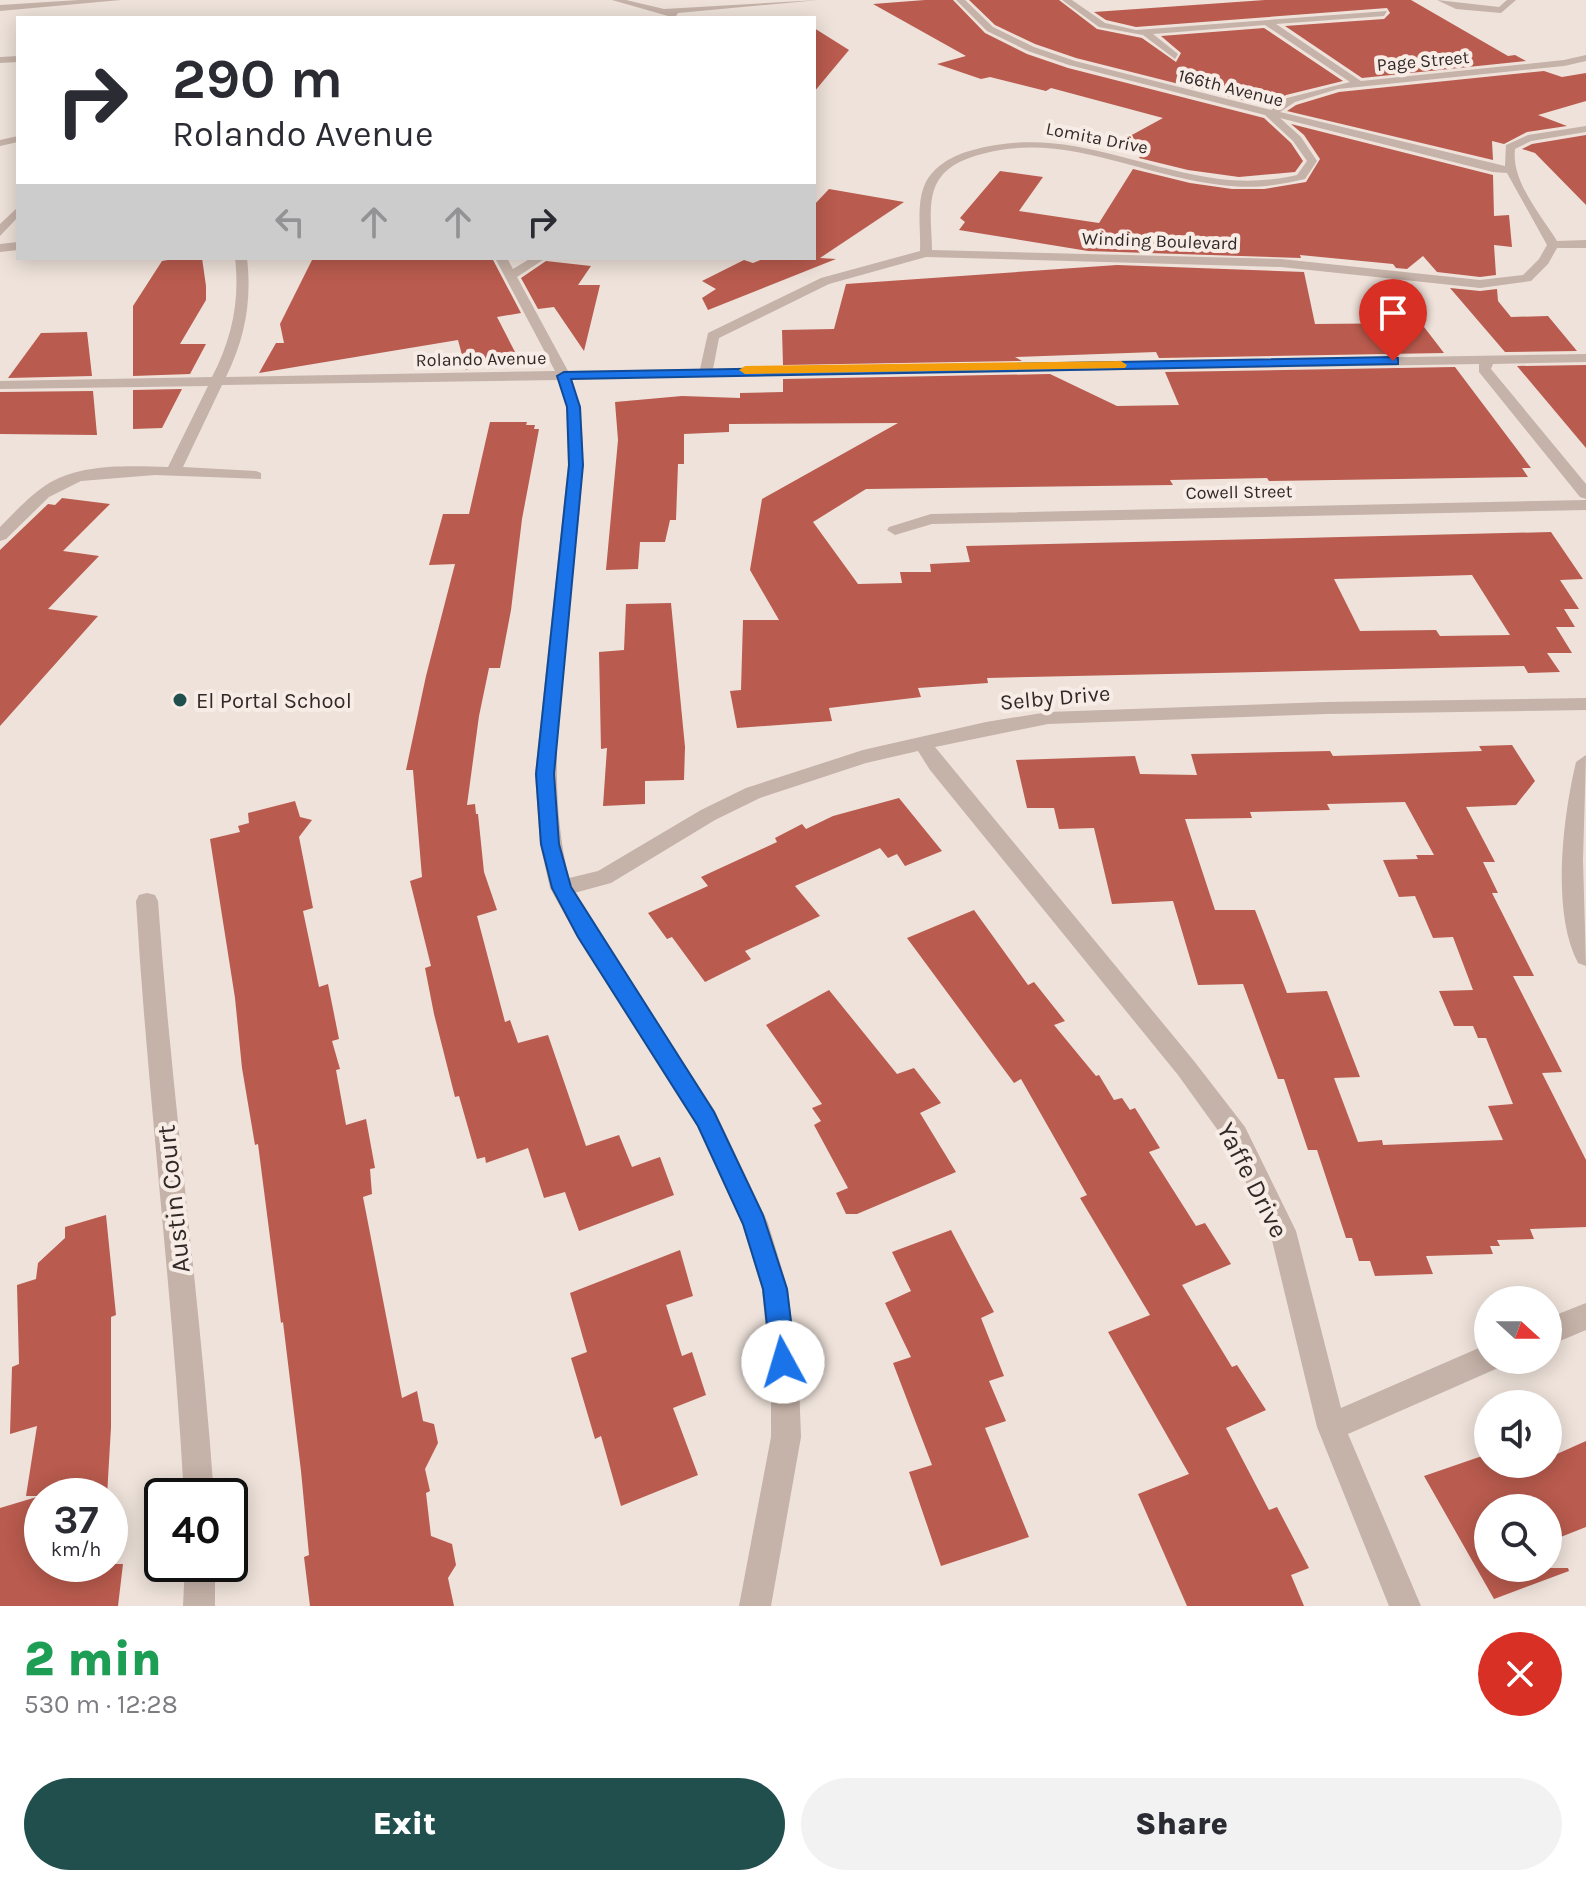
<!DOCTYPE html>
<meta charset="utf-8">
<style>
body{margin:0;font-family:Karla,sans-serif;background:#f2f2f3;color:#2b2b33;height:100vh;display:flex;flex-direction:column;font-size:30px;white-space:nowrap}
*{box-sizing:border-box;margin:0}
p{font-size:26px;color:#7c7c81}
.icon{flex:none;width:44px;height:44px;fill:none;stroke:currentColor;stroke-width:2;stroke-linecap:round;stroke-linejoin:round}
.map{position:relative;height:1606px;overflow:hidden}
.panel{display:flex;flex-direction:column;background:#fff;flex:1}
.panel>*{flex:none}
.banner{position:absolute;left:16px;top:16px;width:800px;height:244px;border-radius:0px;box-shadow:0 4px 20px #0003;background:#fff;color:#2b2b33;overflow:hidden}
.needle{width:52px;rotate:111deg}
.tools{position:absolute;left:1474px;top:1286px;display:grid;gap:16px}
.tools a{display:grid;place-items:center;width:88px;height:88px;border-radius:50%;background:#fff;box-shadow:0 4px 20px #0003;font-size:40px}
.speed{position:absolute;left:24px;top:1478px;display:flex;gap:16px;font-size:40px;font-weight:700;text-align:center}
.speed>*{display:grid;place-content:center;width:104px;height:104px;border-radius:50%;background:#fff;box-shadow:0 4px 20px #0003;line-height:1}
.speed small{font-size:20px;font-weight:400}
.speed .limit{border:4px solid #111;border-radius:12px;background:#fff;color:#111}
.pin{position:absolute;display:grid;place-items:center;width:68px;height:68px;color:#fff;margin:-82px -34px;border-radius:50% 50% 50% 0;rotate:-45deg;box-shadow:0 0 8px #0007}
.pin .icon{rotate:45deg}
.me{position:absolute;width:88px;margin:-44px;rotate:354deg;stroke-linejoin:round;filter:drop-shadow(0 0 6px #0008)}
.turn{display:flex;align-items:center;gap:28px;height:168px;padding:0 24px;font-size:36px}
.turn .icon{width:104px;height:104px;stroke-width:2.5}
.turn b{display:block;font-size:56px;line-height:68px}
.lanes{display:flex;align-items:center;height:76px;padding:0 24px;background:#0003;justify-content:center;gap:40px;direction:ltr}
.lanes .off{opacity:.35}
.round{display:grid;place-items:center;flex:none;width:84px;height:84px;border-radius:42px;background:#f2f2f3}
.head{display:flex;align-items:center;justify-content:space-between;height:136px;padding:0 24px}
h1{font-size:48px;font-weight:800;line-height:60px;color:#1e9e55}
.cta{display:flex;gap:16px;margin-top:auto;padding:16px 24px}
.cta a{flex:1;height:92px;border-radius:48px;background:#214f4d;color:#fff;font-size:32px;font-weight:800;line-height:92px;text-align:center}
.cta a+a{background:#f2f2f3;color:#2b2b33}
.map>svg:first-child{display:block}
.building{fill:#b95b4e;fill-rule:evenodd}
.lines{fill:none;stroke-linecap:round;stroke-linejoin:round}
.minor{fill:#c5b2a8;fill-rule:evenodd}
.route{fill:#1a73e8;stroke:#114b97;stroke-width:2}
.slow{fill:#f59e0b}
.poi-dot{fill:#214f4d;stroke:#f7ede6;stroke-width:3}
.labels{text-anchor:middle;stroke-width:8;stroke-linejoin:round;paint-order:stroke}
.far-street-label{font-size:18px;fill:#322927;stroke:#f7ede6}
.street-label{font-size:22px;fill:#322927;stroke:#f7ede6}
.poi-label{font-size:22px;fill:#322927;stroke:#f7ede6;text-anchor:start}
.near-street-label{font-size:26px;fill:#322927;stroke:#f7ede6}
</style>
<div class="map">
<svg width="1586" height="1606" viewBox="0 0 1586 1606">
<rect width="100%" height="100%" fill="#eee2da"/>
<g class="building">
<path d="M925 0H953L985 33 1027 54 1068 68 1264 118 1291 143 1303 161 1295 172 1239 177 1188 170 1139 158 1145 150 1119 142 1163 118 1051 88 1046 91 990 77 981 79 937 64 966 56 873 4Z"/>
<path d="M969 0H1059L1097 29 1142 38 1176 62 1181 53 1161 36 1264 28 1343 81 1286 95 1270 107 1076 58 1035 44 995 25Z"/>
<path d="M1265 0H1411L1508 56 1515 55 1526 61 1362 78 1285 26 1384 19 1390 13 1387 8 1136 27 1106 20 1094 12Z"/>
<path d="M814 28 849 50 814 92Z"/>
<path d="M1544 71 1562 77 1586 73V101L1538 115 1567 126 1527 132 1504 144 1492 141 1493 160 1287 111 1296 105 1339 92Z"/>
<path d="M1291 124 1493 175 1494 216 1509 215 1512 247 1494 245 1496 275 1480 277 1437 272 1423 256 1407 269 1396 268 1393 264 1300 255 1301 258 1088 251 959 230 965 222 960 218 1000 171 1043 177 1019 211 1099 223 1133 169 1190 183 1232 189H1264L1306 182 1320 159 1304 135Z"/>
<path d="M1586 135V205L1535 153 1522 149 1532 144Z"/>
<path d="M829 189 904 202 820 258 836 259 708 310 702 298 716 289 702 281 744 260 753 263 765 258H814V205Z"/>
<path d="M179 258H202L206 286V300L180 344H206L190 374 133 376V306L162 261Z"/>
<path d="M313 258H492L521 313 497 317 515 352 466 370 458 340 259 373 276 343H284L280 324Z"/>
<path d="M546 261 591 266 578 285H600L584 351 554 307 538 309 521 278Z"/>
<path d="M1117 265 1304 272 1315 324 1421 323 1444 353 1159 358 1156 352 1015 357 1022 361 783 365 782 330 834 329 846 284Z"/>
<path d="M1450 288 1480 291 1497 289 1498 301 1511 317 1548 316 1577 351 1505 352Z"/>
<path d="M87 332 92 376 8 378 41 333Z"/>
<path d="M1586 365V448L1517 366Z"/>
<path d="M1455 367 1531 468H1522L1528 477 1269 481 1267 478 1170 480 1173 485 866 489 813 522 858 584 902 583 900 572H931L930 564 970 562 966 546 1551 532 1583 579 1560 580 1579 609H1564L1575 627H1556L1572 653H1547L1560 672 1528 673 1524 666 987 678 988 683 918 688 921 697 829 708 832 721 737 728 730 691 741 690 743 620H779L750 570 762 499 898 423 729 424V432L684 434V464H678L676 520H670L665 542H640L638 569 606 570 618 440 615 402 682 396 740 398V393L783 392V379L1050 374 1117 406 1179 405 1165 372ZM1472 575 1510 635 1440 636 1436 630 1360 631 1334 579Z"/>
<path d="M182 389 162 428 133 429V390Z"/>
<path d="M93 391 97 435 0 434V392Z"/>
<path d="M490 422H527L526 425H535L534 429H539L522 519 511 610 500 668H489L479 716 467 805 475 804 476 814H478L484 872 497 910 477 916 505 1022 510 1020 518 1043 548 1035 586 1146 619 1135 632 1167 660 1157 674 1195 579 1231 565 1192 544 1198 528 1148 486 1163 485 1157 477 1159 459 1096 455 1097 434 1014 425 968 431 966 410 881 422 877 413 770H406L426 676 455 564 429 565 443 514H469Z"/>
<path d="M62 498 110 504 63 551 99 556 48 609 98 616 0 726V550L48 504 55 505Z"/>
<path d="M671 603 685 747 684 780 645 781V804L603 806 607 748 601 749 599 652 624 650 626 604Z"/>
<path d="M1512 745 1535 781 1516 805 1466 807 1495 862H1483L1498 893H1492L1534 976H1513L1562 1072 1542 1073 1586 1160V1227L1530 1229 1534 1239 1497 1240 1500 1246H1490L1493 1254 1426 1256 1433 1274 1375 1276 1370 1261H1359L1352 1238H1346L1317 1150H1308L1284 1079H1278L1243 984 1198 985 1173 901 1112 904 1094 828 1059 829 1054 808H1027L1016 760 1135 756 1140 774 1197 775 1191 754 1330 751 1333 756 1398 754 1482 751 1479 746ZM1405 802 1434 855H1416L1418 859 1383 860 1399 897 1415 896 1433 938 1453 937 1473 990 1439 991 1454 1026H1473L1478 1038H1486L1513 1104 1488 1106 1503 1140 1383 1145 1382 1140 1358 1142 1334 1078 1360 1077 1327 991 1287 993 1255 910H1215L1185 819 1252 818 1250 812 1330 810 1327 804Z"/>
<path d="M899 798 942 851 905 866 897 854 888 858 880 848 795 886 820 916 745 951 751 959 705 982 672 937 667 939 648 913 708 886 701 877 777 842 775 838 802 824 806 829 833 816Z"/>
<path d="M295 801 300 817 312 820 299 837 313 908 303 911 319 987 328 984 339 1039 332 1041 340 1069 336 1070 346 1125 366 1119 375 1168 370 1169 372 1194 363 1197 402 1398 417 1391 423 1421 434 1424 438 1443 425 1469 430 1491 426 1493 431 1536 452 1544 456 1565 448 1578 454 1606H310L304 1557 309 1555 301 1471 283 1322 281 1323 258 1144 255 1145 242 1068 235 998 210 839 240 832 238 826 249 823 248 813Z"/>
<path d="M974 910 1028 985 1034 982 1065 1021 1054 1025 1096 1076 1099 1075 1114 1100 1122 1098 1130 1110 1135 1108 1160 1148 1149 1152 1196 1226 1205 1223 1231 1264 1182 1285 1232 1367 1237 1365 1266 1410 1226 1428 1269 1510 1277 1507 1309 1568 1291 1575 1304 1606H1187L1138 1494 1189 1474 1108 1332 1150 1315 1080 1198 1087 1195 1021 1079 1014 1083 907 938Z"/>
<path d="M829 990 897 1074 914 1068 941 1103 920 1113 956 1172 857 1214H846L836 1193 848 1188 814 1125 821 1121 812 1108 822 1104 766 1025Z"/>
<path d="M106 1215 116 1315 111 1317V1427L107 1496H42V1564H123L118 1606H0V1508L40 1496H26L37 1426 10 1434 12 1367 19 1364 17 1285 36 1279 38 1263 65 1238V1227Z"/>
<path d="M951 1230 994 1312 981 1318 1004 1376 989 1381 1006 1421 985 1428 1029 1537 941 1566 909 1472 932 1465 893 1363 911 1357 885 1303 911 1291 892 1252Z"/>
<path d="M680 1250 693 1296 666 1305 682 1356 692 1352 706 1395 673 1408 698 1475 621 1506 601 1436 595 1439 571 1358 587 1352 570 1293Z"/>
<path d="M1586 1441V1527L1548 1542V1508H1488V1568H1568L1569 1571 1494 1599 1424 1476 1488 1454V1464H1548V1458Z"/>
</g>
<g class="lines">
<g class="minor">
<path d="M79 0H121L0 11V5Z"/>
<path d="M612 0H626L664 9 819 0 678 13 675 18Z"/>
<path d="M956 0H965L993 27 1034 47 1075 61 1271 110 1287 98 1350 82 1265 25 1153 34 1178 54 1175 59 1143 35 1099 27 1062 0H1072L1105 23 1136 30 1387 11 1384 16 1276 24 1361 81 1564 60 1586 55V61L1564 66 1338 89 1295 102 1280 112 1505 166 1506 145 1528 135 1586 126V132L1531 141 1515 149C1511 181 1541 215 1557 241L1586 240V248H1557L1548 264 1531 281 1480 288 1281 267 926 257 829 284 719 338 713 369 1586 354V362L1493 364 1491 369 1586 484V499L1580 497 1479 372V364L572 379C589 431 582 484 577 537 567 646 542 771 569 878L598 871 701 810 746 788 863 750 986 722 1048 712 1326 702 1586 698V710L1326 714 1048 724 935 747 1194 1061 1245 1127 1296 1231 1341 1408 1488 1344V1360H1501L1498 1368 1348 1434 1421 1606H1389L1317 1427 1270 1232 1227 1143 1178 1075 930 770 918 751 866 763 760 798 715 820 611 883 574 893 715 1111 768 1223 788 1289 799 1384 801 1437 771 1606H739L771 1437V1384L762 1289 742 1224 697 1126 577 937 550 888 540 844 535 774 568 465 567 407 558 380 222 385 183 467 256 471 261 473V479L155 475 81 481 49 497 6 539 0 541V527C16 511 32 493 51 482 85 463 131 466 168 467L208 386 0 389V381L212 377C232 338 240 301 235 258H247C252 301 245 338 226 377L555 371 495 258H507L513 269 531 258H546L517 277 568 371 700 369 708 333 821 278 920 251C921 230 916 204 925 184 934 165 954 155 973 150 1063 125 1132 167 1219 179 1246 182 1270 181 1297 175L1307 161 1293 141 1265 115 1069 65 1028 51 987 31ZM1280 118 1493 172 1507 173 1547 245 1539 259 1523 275 1480 280 1281 259 932 250C932 228 926 197 940 178 950 164 967 158 982 154 1064 131 1140 176 1221 185 1251 189 1276 186 1305 179L1317 161 1301 137Z"/>
<path d="M1437 0 1499 7 1507 0H1516L1501 13 1456 9Z"/>
<path d="M18 56V62L0 63V57Z"/>
<path d="M18 136V142L0 146V140Z"/>
<path d="M18 207V217L0 236V224Z"/>
<path d="M18 242V250L0 252V244Z"/>
<path d="M1586 500V510L932 524 895 535 887 530 889 527 931 514Z"/>
<path d="M1586 755 1583 860 1586 966 1578 963C1551 912 1563 817 1576 762Z"/>
<path d="M147 893 155 895 158 901C172 1100 200 1297 214 1496H184C173 1297 148 1100 136 901L139 895Z"/>
<path d="M1586 1303V1330L1548 1346V1318Z"/>
<path d="M185 1564H215V1606H183Z"/>
</g>
</g>
<path class="route" d="M1393 357 1398 358V364L571 379 580 407 583 465 554 774 559 844 571 887 714 1112 763 1215 787 1289 796 1362 792 1371 783 1375 774 1371 771 1362 763 1289 743 1224 698 1126 578 937 552 888 541 844 536 774 569 465 567 407 557 376 564 372Z"/>
<path class="slow" d="M1121 361 1127 365 1125 368 745 374 739 370 745 366Z"/>
<circle class="poi-dot" cx="180" cy="700" r="8"/>
<g class="labels">
<g class="far-street-label">
<text transform="translate(1423 61) rotate(-5)" y="6">Page Street</text>
<text transform="translate(1231 88) rotate(14)" y="6">166th Avenue</text>
<text transform="translate(1097 138) rotate(11)" y="6">Lomita Drive</text>
<text transform="translate(1160 241) rotate(2)" y="6">Winding Boulevard</text>
<text transform="translate(481 359) rotate(-1)" y="6">Rolando Avenue</text>
<text transform="translate(1239 492) rotate(-1)" y="6">Cowell Street</text>
</g>
<g class="street-label">
<text transform="translate(1055 697) rotate(-5)" y="8">Selby Drive</text>
</g>
<g class="poi-label">
<text x="196" y="708">El Portal School</text>
</g>
<g class="near-street-label">
<text transform="translate(1253 1180) rotate(63)" y="9">Yaffe Drive</text>
<text transform="translate(173 1199) rotate(-96)" y="9">Austin Court</text>
</g>
</g>
</svg>
<div class="tools">
<a><svg class="needle" viewBox="-14 -14 28 28"><path d="M0-13l5 13h-10z" fill="#e53935"/><path d="M0 13l5-13h-10z" fill="#7c7c81"/></svg></a>
<a><svg class="icon" aria-label="sound" viewBox="0 0 24 24"><path d="M4 9h4l5-4v14l-5-4H4zM17 9q2 3 0 6"/></svg></a>
<a><svg class="icon" aria-label="search" viewBox="0 0 24 24"><circle cx="10" cy="10" r="6"/><path d="M15 15l6 6"/></svg></a>
</div>
<div class="speed"><div>37<small>km/h</small></div><div class="limit">40</div></div>
<div class="pin" style="left:1393px;top:361px;background:#d93025"><svg class="icon" aria-label="arrive" viewBox="0 0 24 24"><path d="M6 21V4h12l-3 4 3 4H6"/></svg></div>
<svg class="me" style="left:783px;top:1362px" viewBox="-20 -20 40 40"><circle r="19" fill="#fff"/><path d="M0-13L10 11 0 6-10 11z" fill="#1a73e8"/></svg>
<div class="banner">
<div class="turn"><svg class="icon" aria-label="right" viewBox="0 0 24 24"><path d="M7 20v-9h11M14 6l5 5-5 5"/></svg><div><b>290 m</b>Rolando Avenue</div></div>
<div class="lanes"><svg class="icon off" aria-label="left" viewBox="0 0 24 24"><path d="M17 20v-9H6M10 6l-5 5 5 5"/></svg><svg class="icon off" aria-label="ahead" viewBox="0 0 24 24"><path d="M12 20V5M6 11l6-6 6 6"/></svg><svg class="icon off" aria-label="ahead" viewBox="0 0 24 24"><path d="M12 20V5M6 11l6-6 6 6"/></svg><svg class="icon" aria-label="right" viewBox="0 0 24 24"><path d="M7 20v-9h11M14 6l5 5-5 5"/></svg></div>
</div>
</div>
<section class="panel">
<div class="head"><div><h1>2 min</h1><p>530 m · 12:28</p></div><a class="round" style="background:#d93025;color:#fff"><svg class="icon" aria-label="close" viewBox="0 0 24 24"><path d="M6 6l12 12M18 6L6 18"/></svg></a></div>
<div class="cta"><a>Exit</a><a>Share</a></div>
</section>
